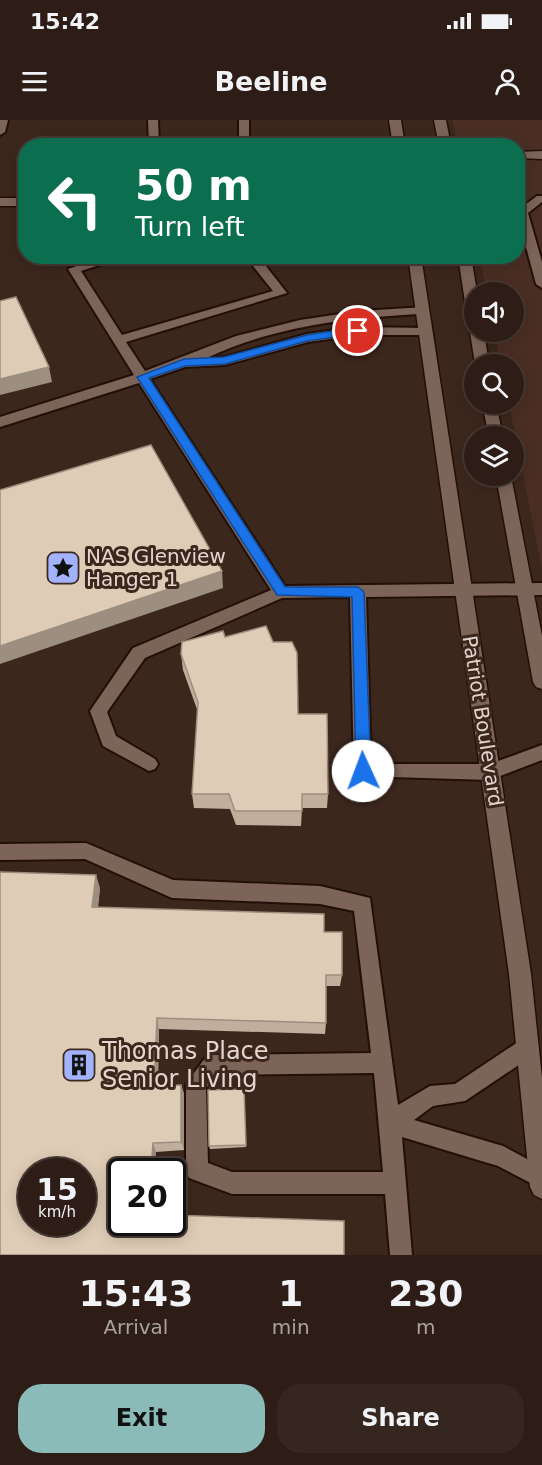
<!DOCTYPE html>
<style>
body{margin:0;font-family:"DejaVu Sans",sans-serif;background:#35261f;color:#f1f3f6;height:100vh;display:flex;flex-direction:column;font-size:22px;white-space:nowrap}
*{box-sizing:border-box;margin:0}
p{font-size:20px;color:#a7a2a1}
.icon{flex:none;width:33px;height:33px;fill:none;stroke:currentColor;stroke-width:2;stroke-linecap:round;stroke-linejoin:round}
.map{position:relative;height:1135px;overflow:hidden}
.sheet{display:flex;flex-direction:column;background:#2d1d16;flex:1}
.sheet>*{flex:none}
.top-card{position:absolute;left:18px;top:18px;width:507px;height:126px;border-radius:24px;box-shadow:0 3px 15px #0003,0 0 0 2px #483b35;background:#0b6e4f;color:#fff;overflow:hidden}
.controls{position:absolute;left:464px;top:162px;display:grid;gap:12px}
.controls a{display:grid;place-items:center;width:60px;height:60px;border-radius:50%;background:#2d1d16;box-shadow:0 3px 15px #0003,0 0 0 2px #483b35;font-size:30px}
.speed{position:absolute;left:18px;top:1038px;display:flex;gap:12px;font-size:30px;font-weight:700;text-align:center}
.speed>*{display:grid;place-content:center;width:78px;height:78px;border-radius:50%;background:#2d1d16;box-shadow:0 3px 15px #0003,0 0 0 2px #483b35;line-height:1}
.speed small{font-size:15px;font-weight:400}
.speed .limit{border:3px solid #111;border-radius:9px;background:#fff;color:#111}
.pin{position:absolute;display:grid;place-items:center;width:51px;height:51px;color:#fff;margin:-26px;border:3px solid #fff;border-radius:50%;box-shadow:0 2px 6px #0007}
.me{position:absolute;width:66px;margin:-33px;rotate:358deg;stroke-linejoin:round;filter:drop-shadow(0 0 4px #0008)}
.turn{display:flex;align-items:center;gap:21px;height:126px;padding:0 18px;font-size:27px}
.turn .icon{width:78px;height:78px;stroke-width:2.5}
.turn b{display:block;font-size:42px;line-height:51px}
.eta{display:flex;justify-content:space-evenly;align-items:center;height:102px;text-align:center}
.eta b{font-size:36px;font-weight:700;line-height:42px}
.cta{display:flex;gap:12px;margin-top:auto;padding:12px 18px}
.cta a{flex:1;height:69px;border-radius:24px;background:#8bbbb9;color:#111;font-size:24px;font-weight:700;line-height:69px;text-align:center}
.cta a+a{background:#35261f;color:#f1f3f6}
.status{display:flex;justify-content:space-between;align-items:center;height:42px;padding:0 30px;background:#2d1d16;direction:ltr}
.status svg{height:16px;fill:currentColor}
header{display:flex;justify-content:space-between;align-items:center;height:78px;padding:0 18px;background:#2d1d16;font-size:27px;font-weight:700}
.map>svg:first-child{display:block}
.built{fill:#4a2e23}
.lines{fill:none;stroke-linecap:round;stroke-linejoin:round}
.lane-casing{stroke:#220f07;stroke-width:4}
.street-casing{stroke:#220f07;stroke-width:3}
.secondary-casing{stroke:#220f07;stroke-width:3}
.lane{fill:#7d6459;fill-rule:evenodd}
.street{fill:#7d6459;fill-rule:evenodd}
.secondary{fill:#7d6459;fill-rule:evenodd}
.wall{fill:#c0af9d}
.shaded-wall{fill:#9c8f7f}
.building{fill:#dfccb6;stroke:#9c8f7f;stroke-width:1.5;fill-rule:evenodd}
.route{fill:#1a73e8;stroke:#114b97;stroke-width:1.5}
.labels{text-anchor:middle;stroke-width:6;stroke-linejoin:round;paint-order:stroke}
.poi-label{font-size:20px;fill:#e4d5cf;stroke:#3c271d;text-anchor:start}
.street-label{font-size:20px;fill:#e4d5cf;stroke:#3c271d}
.near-poi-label{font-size:24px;fill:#e4d5cf;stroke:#3c271d;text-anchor:start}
</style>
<div class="status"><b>15:42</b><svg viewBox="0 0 49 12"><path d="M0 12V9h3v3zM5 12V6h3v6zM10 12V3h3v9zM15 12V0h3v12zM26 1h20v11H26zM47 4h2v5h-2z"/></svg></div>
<header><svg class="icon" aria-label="menu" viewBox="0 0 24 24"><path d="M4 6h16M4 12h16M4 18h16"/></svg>Beeline<svg class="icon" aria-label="person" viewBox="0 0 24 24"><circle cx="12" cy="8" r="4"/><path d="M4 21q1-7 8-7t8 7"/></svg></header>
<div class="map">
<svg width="542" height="1135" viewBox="0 0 542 1135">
<rect width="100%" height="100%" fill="#3c271d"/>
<path class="built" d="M452 0H542V449L509 284H513V244H501L494 212H513V172H487L479 137 518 136V26L457 25Z"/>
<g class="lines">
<g class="lane-casing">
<g id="lane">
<path d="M0 0H8L5 12 0 15Z"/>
<path d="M148 0H158L159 26H149Z"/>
<rect x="239" y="0" width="10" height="26"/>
<path d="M537 76H542V82L528 93 542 142V168L536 164 518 97V90Z"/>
<path d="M106 136H127L81 151 122 215 273 171 245 136H258L287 173 126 222 145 251 236 216 300 200 360 191 425 187V193L421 194C348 198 274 206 207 238L225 237 307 214 358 207 428 208V214L424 215H358L308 222 225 245 185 247 150 259 285 466 542 463V475L366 477 371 644H490L542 625V640L490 660 357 656 354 651 350 477 282 478 145 538 107 592 116 616 155 639 158 644 155 649 149 651 103 626 90 591 133 528 271 470 139 263 0 307V297L134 255 68 149Z"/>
<path d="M86 723 173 760 320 766 370 778 398 985 430 966 455 964 521 920 528 917 535 920 538 927 535 934 465 981 433 986 414 1000 503 1026 542 1047V1069L498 1046 402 1017 412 1135H390L385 1074H232L189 1058 186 1050V964L205 938 212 935 371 933 354 791 320 784 172 778 85 739 0 740V724ZM374 953 383 1052H232L208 1043 206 968 217 955Z"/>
</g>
</g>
<g class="street-casing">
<rect id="street" x="0" y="78" width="26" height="8"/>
</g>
<g class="secondary-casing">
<g id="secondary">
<path d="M389 0H401L405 26H393Z"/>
<path d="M434 0H446L451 26H439Z"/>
<path d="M542 31V39L518 38V32Z"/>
<path d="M408 136H421L531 854 542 958V1079L534 1075 530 1067 509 854Z"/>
<path d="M458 136H471L477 172H474V199L467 195Z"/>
<path d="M474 208V212H484L489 244H475L470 212Z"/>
<path d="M482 284H496L503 316H489Z"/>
<path d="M496 356H511L542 516V569L536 567 533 562Z"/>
</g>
</g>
<use href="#lane" class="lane"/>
<use href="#street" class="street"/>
<use href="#secondary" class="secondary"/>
</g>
<g class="wall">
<path d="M225 517 298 594 328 674 327 688H302L301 706 236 705 230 689 194 688 192 674 198 592 183 550 181 534Z"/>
<path d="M100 768 98 787 324 812 342 855 340 866H326V903L325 914 159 909 158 966 181 965 184 974V1030L156 1032 122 1102 0 1135Z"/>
<path d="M244 969 246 1027 210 1029 209 1026Z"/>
</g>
<g class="shaded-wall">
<path d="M49 247 52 262 0 275V259Z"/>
<path d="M222 451 223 468 0 544V526Z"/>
<path d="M96 755 100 768 96 800 92 787Z"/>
<path d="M157 898 159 909 157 975 154 966Z"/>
<path d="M181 965 184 974V1030L181 1022Z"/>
<path d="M153 1023 156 1032 155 1052H151Z"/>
</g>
<g class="building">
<path d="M16 177 49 247 0 259V181Z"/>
<path d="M151 325 222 451 0 526V370Z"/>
<path d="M266 506 273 522H292L297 533 298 594H327L328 674H302V691H235L229 674H192L198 582 181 534 182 522 223 511 225 517Z"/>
<path d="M0 752 96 755 92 787 324 794V812H342V855H326V903L157 898 154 966 181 965V1022L153 1023 151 1052H122V1102H172V1095L344 1101V1135H0ZM32 1052H82V1102H32Z"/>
<path d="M244 969 246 1025 209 1026 208 970Z"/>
</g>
<path class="route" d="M358 207 363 211 362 213 307 221 225 244 185 246 149 258 285 467H358L364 472 371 651 363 658 356 651 352 477 277 475 137 257 184 239 224 237 307 215Z"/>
<defs>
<g id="sight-square" transform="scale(1.725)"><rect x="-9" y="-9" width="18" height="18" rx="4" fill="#a2b2fd" stroke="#3c271d"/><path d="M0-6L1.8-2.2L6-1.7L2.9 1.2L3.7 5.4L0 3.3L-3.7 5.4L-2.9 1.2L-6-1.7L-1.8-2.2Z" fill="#111"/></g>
<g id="building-square" transform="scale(1.725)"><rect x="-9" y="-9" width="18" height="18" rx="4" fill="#a2b2fd" stroke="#3c271d"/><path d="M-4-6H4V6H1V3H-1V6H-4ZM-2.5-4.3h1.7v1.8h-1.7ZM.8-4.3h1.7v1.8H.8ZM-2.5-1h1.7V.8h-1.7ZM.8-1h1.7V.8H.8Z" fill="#111"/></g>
</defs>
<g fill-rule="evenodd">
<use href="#sight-square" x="63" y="448"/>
<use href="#building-square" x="79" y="945"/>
</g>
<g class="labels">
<g class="poi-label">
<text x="86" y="443">NAS Glenview<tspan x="86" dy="23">Hanger 1</tspan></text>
</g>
<g class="street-label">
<text transform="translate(483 601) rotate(81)" y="7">Patriot Boulevard</text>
</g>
<g class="near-poi-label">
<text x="102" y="939">Thomas Place<tspan x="102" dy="28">Senior Living</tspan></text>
</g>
</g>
</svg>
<div class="controls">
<a><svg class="icon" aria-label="sound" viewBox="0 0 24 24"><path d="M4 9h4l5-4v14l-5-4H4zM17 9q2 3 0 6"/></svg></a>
<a><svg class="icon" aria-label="search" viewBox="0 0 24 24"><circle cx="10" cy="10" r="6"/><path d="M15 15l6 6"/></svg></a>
<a><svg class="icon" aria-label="layers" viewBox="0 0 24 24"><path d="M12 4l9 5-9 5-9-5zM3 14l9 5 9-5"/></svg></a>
</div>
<div class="speed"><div>15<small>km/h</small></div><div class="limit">20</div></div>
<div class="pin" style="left:358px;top:211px;background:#d93025"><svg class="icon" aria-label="arrive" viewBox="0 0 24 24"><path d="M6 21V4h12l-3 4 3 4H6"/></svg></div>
<svg class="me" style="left:363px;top:651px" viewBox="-20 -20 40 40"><circle r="19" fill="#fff"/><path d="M0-13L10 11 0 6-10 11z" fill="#1a73e8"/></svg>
<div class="top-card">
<div class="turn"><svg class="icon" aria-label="left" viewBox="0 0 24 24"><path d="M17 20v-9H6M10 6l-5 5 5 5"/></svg><div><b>50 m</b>Turn left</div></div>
</div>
</div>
<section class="sheet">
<div class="eta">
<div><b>15:43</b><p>Arrival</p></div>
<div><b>1</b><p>min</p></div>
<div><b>230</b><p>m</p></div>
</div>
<div class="cta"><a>Exit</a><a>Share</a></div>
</section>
